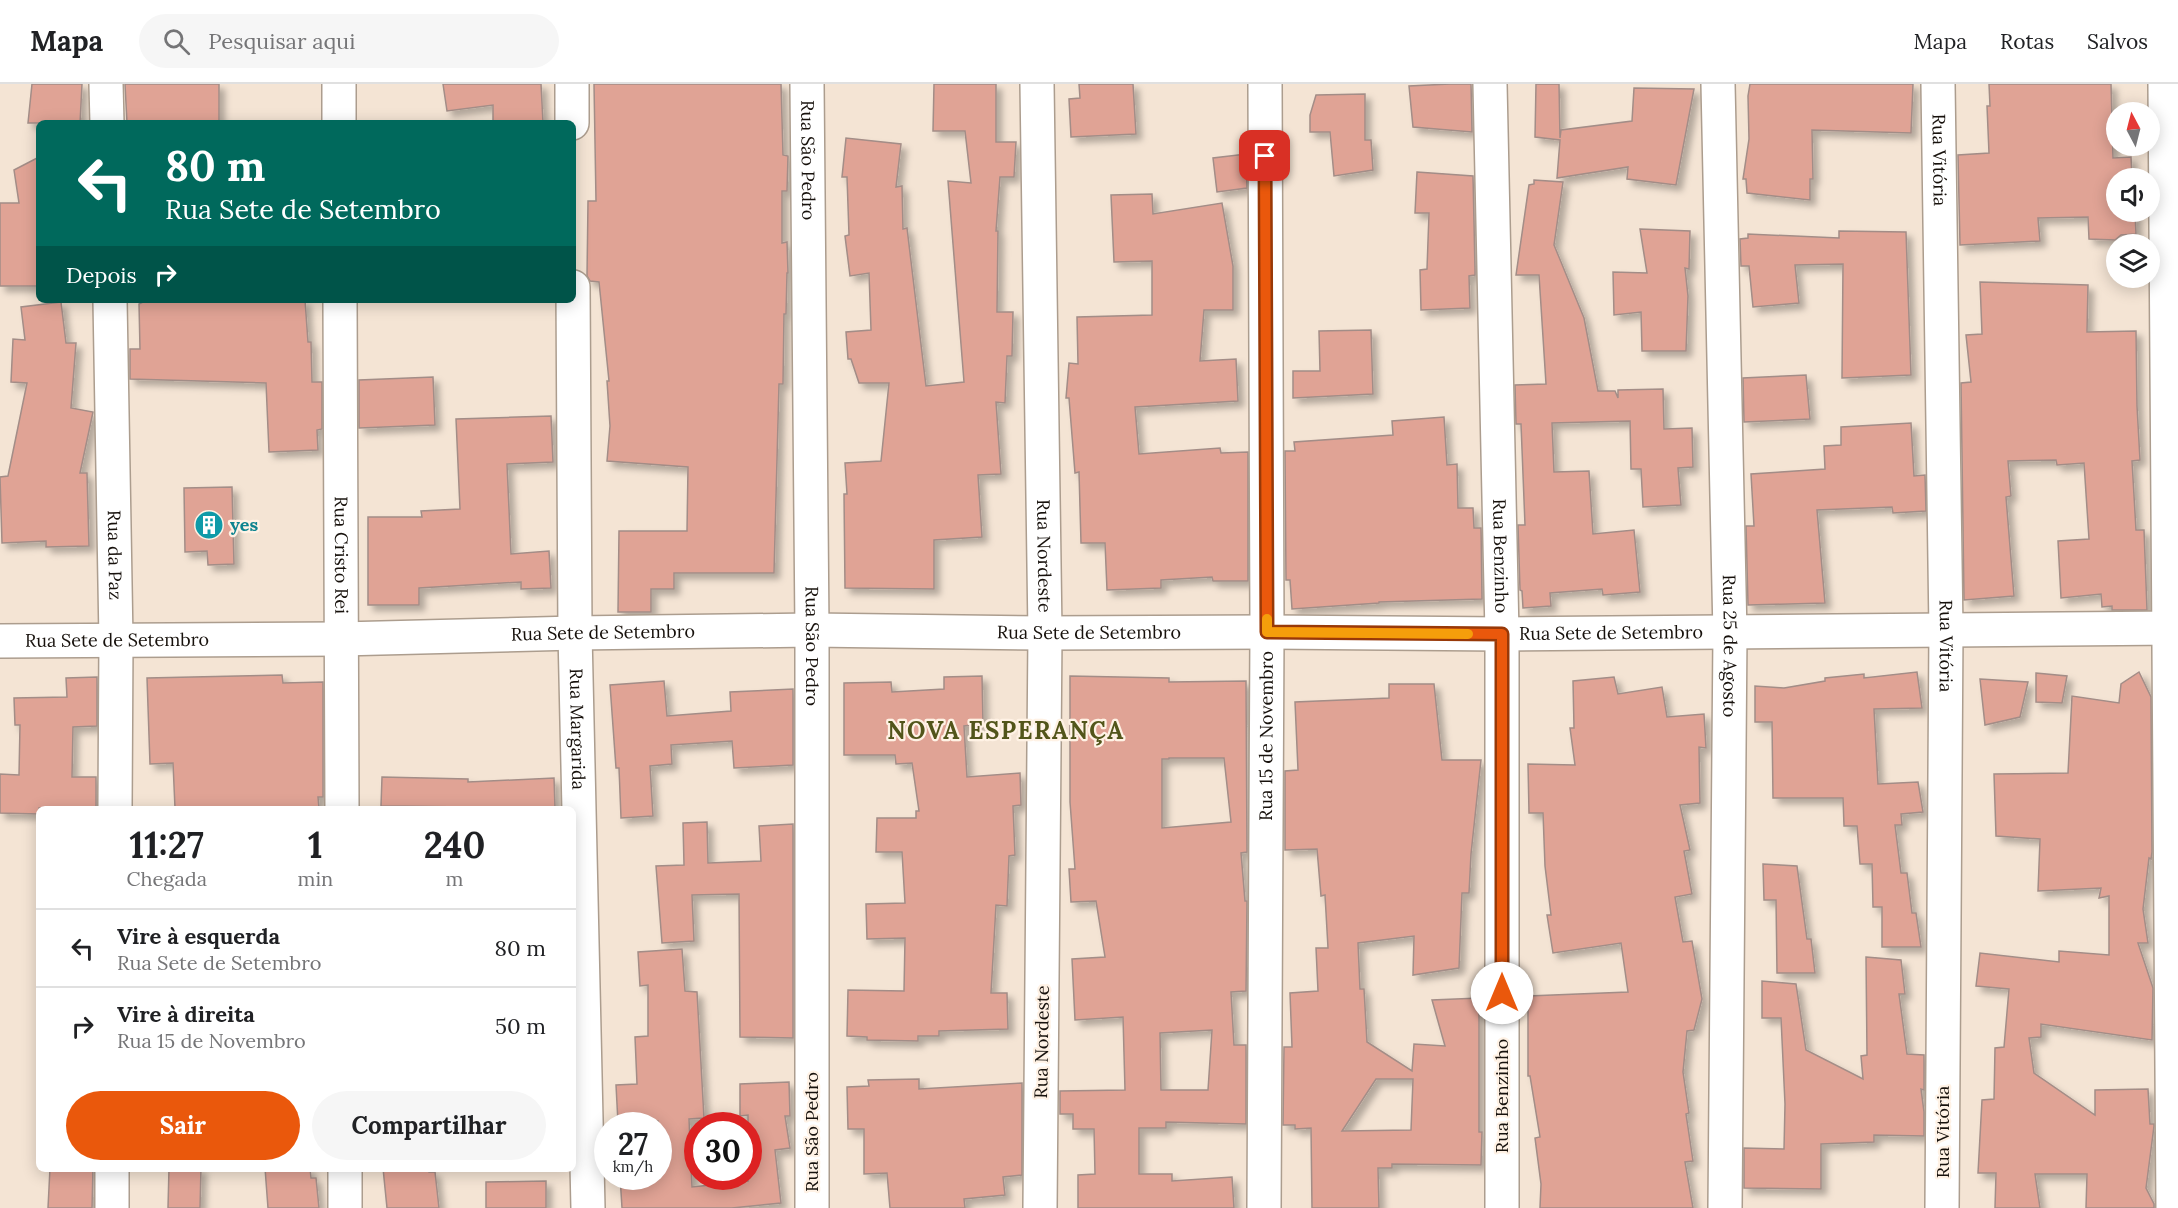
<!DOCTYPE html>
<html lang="pt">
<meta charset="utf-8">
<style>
body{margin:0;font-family:Lora,serif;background:#f6f6f6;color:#202124;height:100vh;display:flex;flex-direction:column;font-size:22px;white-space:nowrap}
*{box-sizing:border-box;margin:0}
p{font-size:20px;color:#757577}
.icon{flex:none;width:33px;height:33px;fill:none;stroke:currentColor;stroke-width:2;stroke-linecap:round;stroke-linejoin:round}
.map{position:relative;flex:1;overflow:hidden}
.sheet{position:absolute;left:36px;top:722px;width:540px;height:366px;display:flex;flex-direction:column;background:#fff;border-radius:9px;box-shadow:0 3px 15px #0003}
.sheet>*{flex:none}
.guide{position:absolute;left:36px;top:36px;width:540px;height:183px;border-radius:9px;box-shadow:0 3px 15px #0003;background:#00695c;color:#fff;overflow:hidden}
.needle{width:39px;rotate:353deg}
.fabs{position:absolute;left:2106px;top:18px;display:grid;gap:12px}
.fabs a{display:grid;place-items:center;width:54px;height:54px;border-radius:50%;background:#fff;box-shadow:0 3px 15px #0003;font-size:30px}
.speed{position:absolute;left:594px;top:1028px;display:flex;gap:12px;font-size:30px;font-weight:700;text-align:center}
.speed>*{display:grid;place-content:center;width:78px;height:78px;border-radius:50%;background:#fff;box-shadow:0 3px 15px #0003;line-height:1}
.speed small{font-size:15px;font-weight:400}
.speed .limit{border:9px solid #d22;background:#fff;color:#111}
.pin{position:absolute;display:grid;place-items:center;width:51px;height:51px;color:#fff;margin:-26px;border-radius:12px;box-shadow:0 3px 9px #0006}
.me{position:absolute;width:66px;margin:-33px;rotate:0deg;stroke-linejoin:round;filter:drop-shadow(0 0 4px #0008)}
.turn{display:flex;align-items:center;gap:21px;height:126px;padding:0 30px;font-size:27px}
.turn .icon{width:78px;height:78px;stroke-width:2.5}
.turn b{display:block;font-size:42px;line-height:51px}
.then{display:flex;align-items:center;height:57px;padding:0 30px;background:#0003;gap:12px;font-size:22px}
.eta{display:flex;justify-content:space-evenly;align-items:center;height:102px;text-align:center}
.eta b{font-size:36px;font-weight:700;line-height:42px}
.action{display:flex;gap:12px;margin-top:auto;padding:12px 30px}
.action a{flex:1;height:69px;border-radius:36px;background:#ea580c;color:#fff;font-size:24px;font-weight:700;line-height:69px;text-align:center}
.action a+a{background:#f6f6f6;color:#202124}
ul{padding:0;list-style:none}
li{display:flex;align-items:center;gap:18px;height:78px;padding:0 30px;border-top:2px solid #e0e0e0}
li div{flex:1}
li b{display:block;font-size:22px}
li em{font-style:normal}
header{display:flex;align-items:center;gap:36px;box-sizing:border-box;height:84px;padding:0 30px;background:#fff;border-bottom:2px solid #e0e0e0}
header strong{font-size:28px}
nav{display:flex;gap:33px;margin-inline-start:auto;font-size:21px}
.search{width:420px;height:54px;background:#f6f6f6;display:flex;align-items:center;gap:15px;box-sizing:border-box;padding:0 21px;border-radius:33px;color:#757577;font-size:22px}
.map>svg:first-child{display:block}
.building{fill:#e0a395;stroke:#a38d87;stroke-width:1.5;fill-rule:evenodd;filter:url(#shadow)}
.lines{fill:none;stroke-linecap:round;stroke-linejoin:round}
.street-casing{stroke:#ac9d8e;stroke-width:36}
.secondary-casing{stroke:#ac9d8e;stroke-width:36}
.street{stroke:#fff;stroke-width:33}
.secondary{stroke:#fff;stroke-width:33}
.route-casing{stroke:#983908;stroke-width:15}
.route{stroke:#ea580c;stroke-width:10}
.slow{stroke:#f59e0b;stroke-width:10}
.labels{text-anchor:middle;stroke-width:4.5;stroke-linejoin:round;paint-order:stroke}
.street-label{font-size:18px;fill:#17110c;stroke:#fff2e5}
.culture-label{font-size:18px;font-weight:bold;fill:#0d838f;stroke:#fff2e5;text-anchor:start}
.district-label{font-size:24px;font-weight:bold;letter-spacing:1.5px;fill:#52551a;stroke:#fff2e5}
</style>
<header>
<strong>Mapa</strong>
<div class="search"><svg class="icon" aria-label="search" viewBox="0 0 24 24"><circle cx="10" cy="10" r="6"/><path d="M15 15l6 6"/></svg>Pesquisar aqui</div>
<nav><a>Mapa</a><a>Rotas</a><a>Salvos</a></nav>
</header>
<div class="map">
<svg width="2178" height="1124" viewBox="0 0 2178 1124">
<defs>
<filter id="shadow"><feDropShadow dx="5.5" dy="5.5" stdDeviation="3" flood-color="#0004"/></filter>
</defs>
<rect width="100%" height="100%" fill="#f4e4d4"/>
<g class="building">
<path d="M32 0H82L80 39H28Z"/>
<path d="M125 0H219V39H127Z"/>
<path d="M443 0H541L543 39H493V21L447 27Z"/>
<path d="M594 0H781L783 71 788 72 787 107H782V159L787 158 788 189H787L786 230H784L783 300H779L774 489H674V505H651V528H618L619 447H687L688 383 607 377 610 342 607 297H609L599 198 590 197 587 192 588 117H596Z"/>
<path d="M934 0H996V58H1016L1014 93H1000L996 147H998L997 228H1013L1012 272H1007L1005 319 996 318 1001 390 978 391 982 453 934 456V505L845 504 844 410H847L845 379 881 377 889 299H859L851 275H848L846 248 871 246 869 189 850 192 845 152 849 151 847 93H842L846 54 901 60 896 103 902 102 903 145 907 144 926 302 964 298 948 97 971 99 965 47H933Z"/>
<path d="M1079 0H1133L1136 50 1071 53 1069 15 1080 14Z"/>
<path d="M1450 0H1471L1472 48 1413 43 1409 2Z"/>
<path d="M1536 0H1559L1560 54 1561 46 1632 37 1634 4 1694 5 1676 101 1627 95 1628 83 1557 94 1560 56 1535 53Z"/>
<path d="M1750 0H1913L1911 49 1812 46 1813 95H1810V116L1747 109 1746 95H1743L1749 55 1748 12Z"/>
<path d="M1989 0H2111L2113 74 2131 73 2132 94H2116V128H2135L2136 150 2121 151 2115 156 2089 155 2088 133 2038 134 2040 157 1960 161 1958 71 1989 69 1987 22H1990Z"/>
<path d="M1365 10V56H1371L1373 86 1334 92 1330 48H1310V31L1316 11Z"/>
<path d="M1246 70 1247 104 1217 108 1213 74Z"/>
<path d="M39 73V202H0V119H19L14 86Z"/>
<path d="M1417 88 1473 92 1475 186V191L1469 192 1470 224 1421 226 1420 186 1427 185 1429 129H1415Z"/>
<path d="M1534 96 1563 98 1554 161 1584 234 1598 307H1615L1618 314V306L1663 305 1664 345 1692 344 1693 383 1678 384 1681 421 1643 423 1641 385H1631L1630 337 1552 339 1554 388 1589 387 1593 450 1634 446 1640 508 1603 511 1602 505 1550 509 1551 522 1523 524 1522 507 1520 506 1518 441H1525L1521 340H1516L1515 301 1546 300 1539 191H1516L1529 101 1534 100Z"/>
<path d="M1152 110 1153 130 1222 119 1233 182V226H1204L1200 277 1236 275 1238 317 1135 323 1139 370 1220 364 1221 369 1248 368V497H1213L1212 493 1161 496V504L1107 506 1105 459H1081L1079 388 1075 389 1069 314H1066L1069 279 1078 280 1077 233 1152 231V177L1114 178 1111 111Z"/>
<path d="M1640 145 1690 147 1689 185 1685 184 1688 212 1686 267H1642L1641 228 1614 231 1613 188 1647 189Z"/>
<path d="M1839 147 1906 148 1911 291 1842 294 1843 180 1795 181 1799 219 1753 223 1749 182H1741L1740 155 1748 154V150L1839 154Z"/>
<path d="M1980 198 2088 201 2087 248 2136 247 2137 322 2140 376 2132 377 2136 446H2144L2147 526H2112V522L2102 523 2101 510 2061 514 2058 457 2089 455 2084 379 2057 381 2056 376 2008 377 2011 412 2006 413 2014 512 1964 516 1961 299 1971 298 1966 251 1982 250Z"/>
<path d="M147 216H305L308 258H311L312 298H322V345L317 346 318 366 269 368 266 299 130 295V265H140L139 220Z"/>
<path d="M61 218 66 259H76L71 324 93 328 80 389H87L89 462 46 463V457L2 459 0 393 8 392 27 299 11 298 13 255 25 256 21 223Z"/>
<path d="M1371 246 1373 310 1293 314V287H1320L1319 247Z"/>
<path d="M1806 291 1810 335 1744 338 1743 294Z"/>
<path d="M433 293 435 341 359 344V296Z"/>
<path d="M551 332 553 378 507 380 511 470 549 467 551 504 521 505V498L419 504V521H368V433H422L421 427 460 425 456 335Z"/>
<path d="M1444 333 1447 381 1457 380 1458 424H1473L1474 444H1481L1482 515 1379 518V519L1292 525 1290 496H1286L1285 367H1295L1294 358 1393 351 1392 337Z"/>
<path d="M1911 339 1914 392 1925 391 1926 427 1893 429 1892 423 1817 426 1825 519 1748 521 1746 442H1754L1751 390 1825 385 1824 362 1841 361V343Z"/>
<path d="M232 403 234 480 208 481 207 467 185 468 184 404Z"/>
<path d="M1917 588 1922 624 1874 625 1878 700 1918 698 1923 728 1901 730 1902 741H1895L1901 789H1907L1912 829H1916L1921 863H1882V823H1873L1872 780H1860L1857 742H1844L1843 714H1773L1772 638H1755V602L1784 604 1825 597V594L1864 590V594Z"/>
<path d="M2139 588 2151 613 2152 768 2151 775 2149 774 2143 825 2148 859H2138L2153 904 2152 956 2041 940V953L2029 954 2034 989 2095 1031V1006L2148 1005 2150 1040H2154V1042L2146 1104 2154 1120V1124H2086L2087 1090H2035L2040 1124H1995L1996 1089H1978L1982 1016 1994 1015 1995 964 2004 963 2009 905 1976 902 1980 869 2059 878V867L2109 871V812L2099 814 2101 804 2038 807 2040 755 1996 752 1994 690 2068 689 2072 612 2119 619 2121 600Z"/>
<path d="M2036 589 2067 592 2062 619 2036 618Z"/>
<path d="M282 591 283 599 323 598V713H318L319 724H175L173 679 150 680 147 594Z"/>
<path d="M982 592 983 640 964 642 967 693 1020 689 1021 721 1013 722 1015 771 1009 772 1007 822 996 821 991 909H1007L1008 945 939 947V952H918V957L867 956V953L847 952 848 906 904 907 905 854 867 855 866 820 905 819 902 768H876L877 734H916V727H919L912 679 896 680 895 671H844V599L891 598 892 608 944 605V593Z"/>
<path d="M1070 592 1169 594V598L1246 597 1247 768 1241 769 1245 817H1247L1246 907 1231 908 1234 961H1246V1040L1166 1038V1044H1139V1090H1172V1097L1232 1093 1234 1124H1078V1091L1095 1090 1094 1045H1073V1030H1060V1007L1125 1006 1123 933 1075 936 1072 875 1105 873 1096 817 1071 818 1069 785H1075L1070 718ZM1169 674H1224L1231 738 1162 744V675H1169ZM1212 946 1208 1006H1161L1160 949Z"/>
<path d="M97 593V642L73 643 72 693H96V724H39V730L0 729V690L19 691 20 641H15L14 614 67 613 66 594Z"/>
<path d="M1614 593 1618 610 1662 603 1667 633 1704 630 1706 664 1699 663 1700 719 1680 721 1690 766 1684 767 1692 810 1675 813 1683 858 1692 857 1702 915 1694 946 1687 947 1683 988 1689 1029 1686 1030 1693 1077 1685 1078 1693 1124H1540L1541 1100 1535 1054 1540 1053 1530 992H1528V912L1628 908 1621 859 1553 869 1547 831H1551L1545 782 1543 729H1529L1528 680 1575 681 1570 644H1574L1573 597Z"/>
<path d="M1980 595 2028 598 2020 633 1985 641Z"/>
<path d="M664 597 667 632 731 627 730 608 793 605V681L734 684 732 657 671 661 672 680 650 682 653 732 621 734 619 684H616L610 601Z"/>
<path d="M1389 600H1434L1442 676H1481L1471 770 1469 809H1462L1459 884 1413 891 1414 852 1358 859 1360 905H1364L1367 958 1412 987 1414 960 1445 962 1432 916 1479 914V1048H1482L1481 1081 1392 1080V1084H1378L1379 1124H1312L1311 1044 1295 1045V1041H1283L1284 963H1292L1290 909 1318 907 1316 864H1328L1325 811 1321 812 1317 765 1285 766V687L1298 686 1295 618 1389 614ZM1376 995H1413L1411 1046 1342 1047Z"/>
<path d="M382 693 468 695V698L554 694 555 724 381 722Z"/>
<path d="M707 738 708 779 761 777 759 742 793 740V954L740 953 739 810 692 811 694 857 662 859 656 782 684 781 683 739Z"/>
<path d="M1763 780 1797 782 1807 855H1811L1815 889H1777L1776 816H1764Z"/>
<path d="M682 865 685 907 697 908 704 1034 689 1035 692 1103 748 1097V1031L740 1032V1000L789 998 790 1032H785L790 1064 775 1066 781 1119 732 1124H622L620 1092H658V1037L618 1039 616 1001 637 1000 635 953 648 952V901L640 902 638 868Z"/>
<path d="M1866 873 1901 876 1905 910H1899L1907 970 1924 971V1006L1921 1005 1924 1028V1052L1874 1051V1058L1821 1060V1105L1744 1104V1064L1784 1065 1785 1020 1781 934H1762V897L1796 900 1806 966 1863 995 1861 972 1867 971Z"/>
<path d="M919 995V1005L1022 999V1091L1003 1093 1005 1111 964 1115 965 1124H890L887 1089 864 1090V1045H848L847 1003 869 1002 868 996Z"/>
<path d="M50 1084H93L92 1124H48Z"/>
<path d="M169 1084H201L200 1124H168Z"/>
<path d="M265 1084H310L311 1094H316L319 1124H268Z"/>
<path d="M383 1084H428L429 1088H435L439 1124H387Z"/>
<path d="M546 1097V1124H486V1098Z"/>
</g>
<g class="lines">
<g class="street-casing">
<g id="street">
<path d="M106 0 107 39"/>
<path d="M339 0V39"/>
<path d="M572 0V39"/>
<path id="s1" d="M807 0 812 546V1124"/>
<path id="s2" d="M1037 0 1045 549 1040 1124"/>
<path id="s3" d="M1490 0 1502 550V1124"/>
<path id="s4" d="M1718 0 1730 550 1725 1124"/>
<path id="s5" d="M1938 0 1946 546 1942 1124"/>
<path d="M2165 0 2173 1124"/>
<path id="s6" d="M573 203 575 549 588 1124"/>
<path id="s7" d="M110 216 116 556 115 724"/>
<path id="s8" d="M340 216 342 724"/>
<path d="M345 1084V1124"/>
<path d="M112 1124V1084"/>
<path id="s9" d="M1264 1124 1267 548 1265 0"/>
</g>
</g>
<g class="secondary-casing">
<g id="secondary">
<path id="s10" d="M0 557 341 555 575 549 812 546 1045 549 1267 548 1502 550 2178 544"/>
</g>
</g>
<use href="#street" class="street"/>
<use href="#secondary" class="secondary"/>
</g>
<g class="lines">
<g class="route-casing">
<path id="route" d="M1265 72 1267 548 1502 550V909"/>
</g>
<use href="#route" class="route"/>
<path class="slow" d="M1267 535V548L1468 550"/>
</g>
<defs>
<g id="building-disc" transform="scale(1.5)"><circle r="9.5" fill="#0f9aa8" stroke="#fff2e5"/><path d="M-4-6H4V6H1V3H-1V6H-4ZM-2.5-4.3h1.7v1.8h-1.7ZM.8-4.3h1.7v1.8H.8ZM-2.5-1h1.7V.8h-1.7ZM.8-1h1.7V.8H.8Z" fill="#fff"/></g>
</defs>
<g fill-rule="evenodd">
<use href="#building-disc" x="209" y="441"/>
</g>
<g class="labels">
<g class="street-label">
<text dy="6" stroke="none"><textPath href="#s1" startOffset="76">Rua São Pedro</textPath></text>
<text dy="6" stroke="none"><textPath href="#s5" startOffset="76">Rua Vitória</textPath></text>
<text dy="6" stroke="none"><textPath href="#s7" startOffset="255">Rua da Paz</textPath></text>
<text dy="6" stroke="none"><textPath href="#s8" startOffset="255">Rua Cristo Rei</textPath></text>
<text dy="6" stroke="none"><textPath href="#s2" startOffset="472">Rua Nordeste</textPath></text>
<text dy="6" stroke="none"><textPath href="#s3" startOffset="472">Rua Benzinho</textPath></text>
<text dy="6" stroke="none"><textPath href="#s10" startOffset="1089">Rua Sete de Setembro</textPath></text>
<text dy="6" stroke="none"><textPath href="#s10" startOffset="603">Rua Sete de Setembro</textPath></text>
<text dy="6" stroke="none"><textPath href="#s10" startOffset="1611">Rua Sete de Setembro</textPath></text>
<text dy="6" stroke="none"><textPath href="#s10" startOffset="117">Rua Sete de Setembro</textPath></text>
<text dy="6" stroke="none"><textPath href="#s1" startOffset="562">Rua São Pedro</textPath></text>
<text dy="6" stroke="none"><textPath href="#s4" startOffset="562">Rua 25 de Agosto</textPath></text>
<text dy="6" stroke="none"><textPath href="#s5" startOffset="562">Rua Vitória</textPath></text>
<text dy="6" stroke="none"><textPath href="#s6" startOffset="442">Rua Margarida</textPath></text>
<text dy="6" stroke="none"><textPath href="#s9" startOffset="472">Rua 15 de Novembro</textPath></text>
<text transform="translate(1042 958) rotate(-89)" y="6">Rua Nordeste</text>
<text transform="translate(1502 1012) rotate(-90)" y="6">Rua Benzinho</text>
<text transform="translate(812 1048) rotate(-90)" y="6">Rua São Pedro</text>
<text transform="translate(1943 1048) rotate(-90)" y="6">Rua Vitória</text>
</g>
<g class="culture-label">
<text x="230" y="447">yes</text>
</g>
<g class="district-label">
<text x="1006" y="655">NOVA ESPERANÇA</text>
</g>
</g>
</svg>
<div class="fabs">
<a><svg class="needle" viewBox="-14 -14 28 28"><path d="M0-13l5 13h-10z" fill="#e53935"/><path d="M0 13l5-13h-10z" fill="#757577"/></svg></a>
<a><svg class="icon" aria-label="sound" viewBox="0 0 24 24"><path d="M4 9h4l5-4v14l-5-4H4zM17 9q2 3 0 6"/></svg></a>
<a><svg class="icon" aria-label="layers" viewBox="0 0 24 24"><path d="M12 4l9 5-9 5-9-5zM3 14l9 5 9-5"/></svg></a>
</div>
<div class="speed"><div>27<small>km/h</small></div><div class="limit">30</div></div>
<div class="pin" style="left:1265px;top:72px;background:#d93025"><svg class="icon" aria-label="arrive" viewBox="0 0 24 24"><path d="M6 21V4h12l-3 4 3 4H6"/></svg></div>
<svg class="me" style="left:1502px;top:909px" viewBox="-20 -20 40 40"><circle r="19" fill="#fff"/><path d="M0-13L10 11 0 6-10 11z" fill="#ea580c"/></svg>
<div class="guide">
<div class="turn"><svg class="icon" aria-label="left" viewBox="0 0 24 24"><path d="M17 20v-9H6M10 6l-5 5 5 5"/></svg><div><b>80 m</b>Rua Sete de Setembro</div></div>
<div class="then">Depois<svg class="icon" aria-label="right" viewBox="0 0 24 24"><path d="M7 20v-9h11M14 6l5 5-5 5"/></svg></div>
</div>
<section class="sheet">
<div class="eta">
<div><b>11:27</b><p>Chegada</p></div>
<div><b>1</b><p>min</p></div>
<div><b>240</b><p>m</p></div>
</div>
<ul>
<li><svg class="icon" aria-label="left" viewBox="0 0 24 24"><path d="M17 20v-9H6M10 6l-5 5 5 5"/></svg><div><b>Vire à esquerda</b><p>Rua Sete de Setembro</p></div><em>80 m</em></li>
<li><svg class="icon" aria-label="right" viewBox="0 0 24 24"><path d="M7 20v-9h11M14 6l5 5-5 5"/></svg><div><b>Vire à direita</b><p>Rua 15 de Novembro</p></div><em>50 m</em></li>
</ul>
<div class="action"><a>Sair</a><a>Compartilhar</a></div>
</section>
</div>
